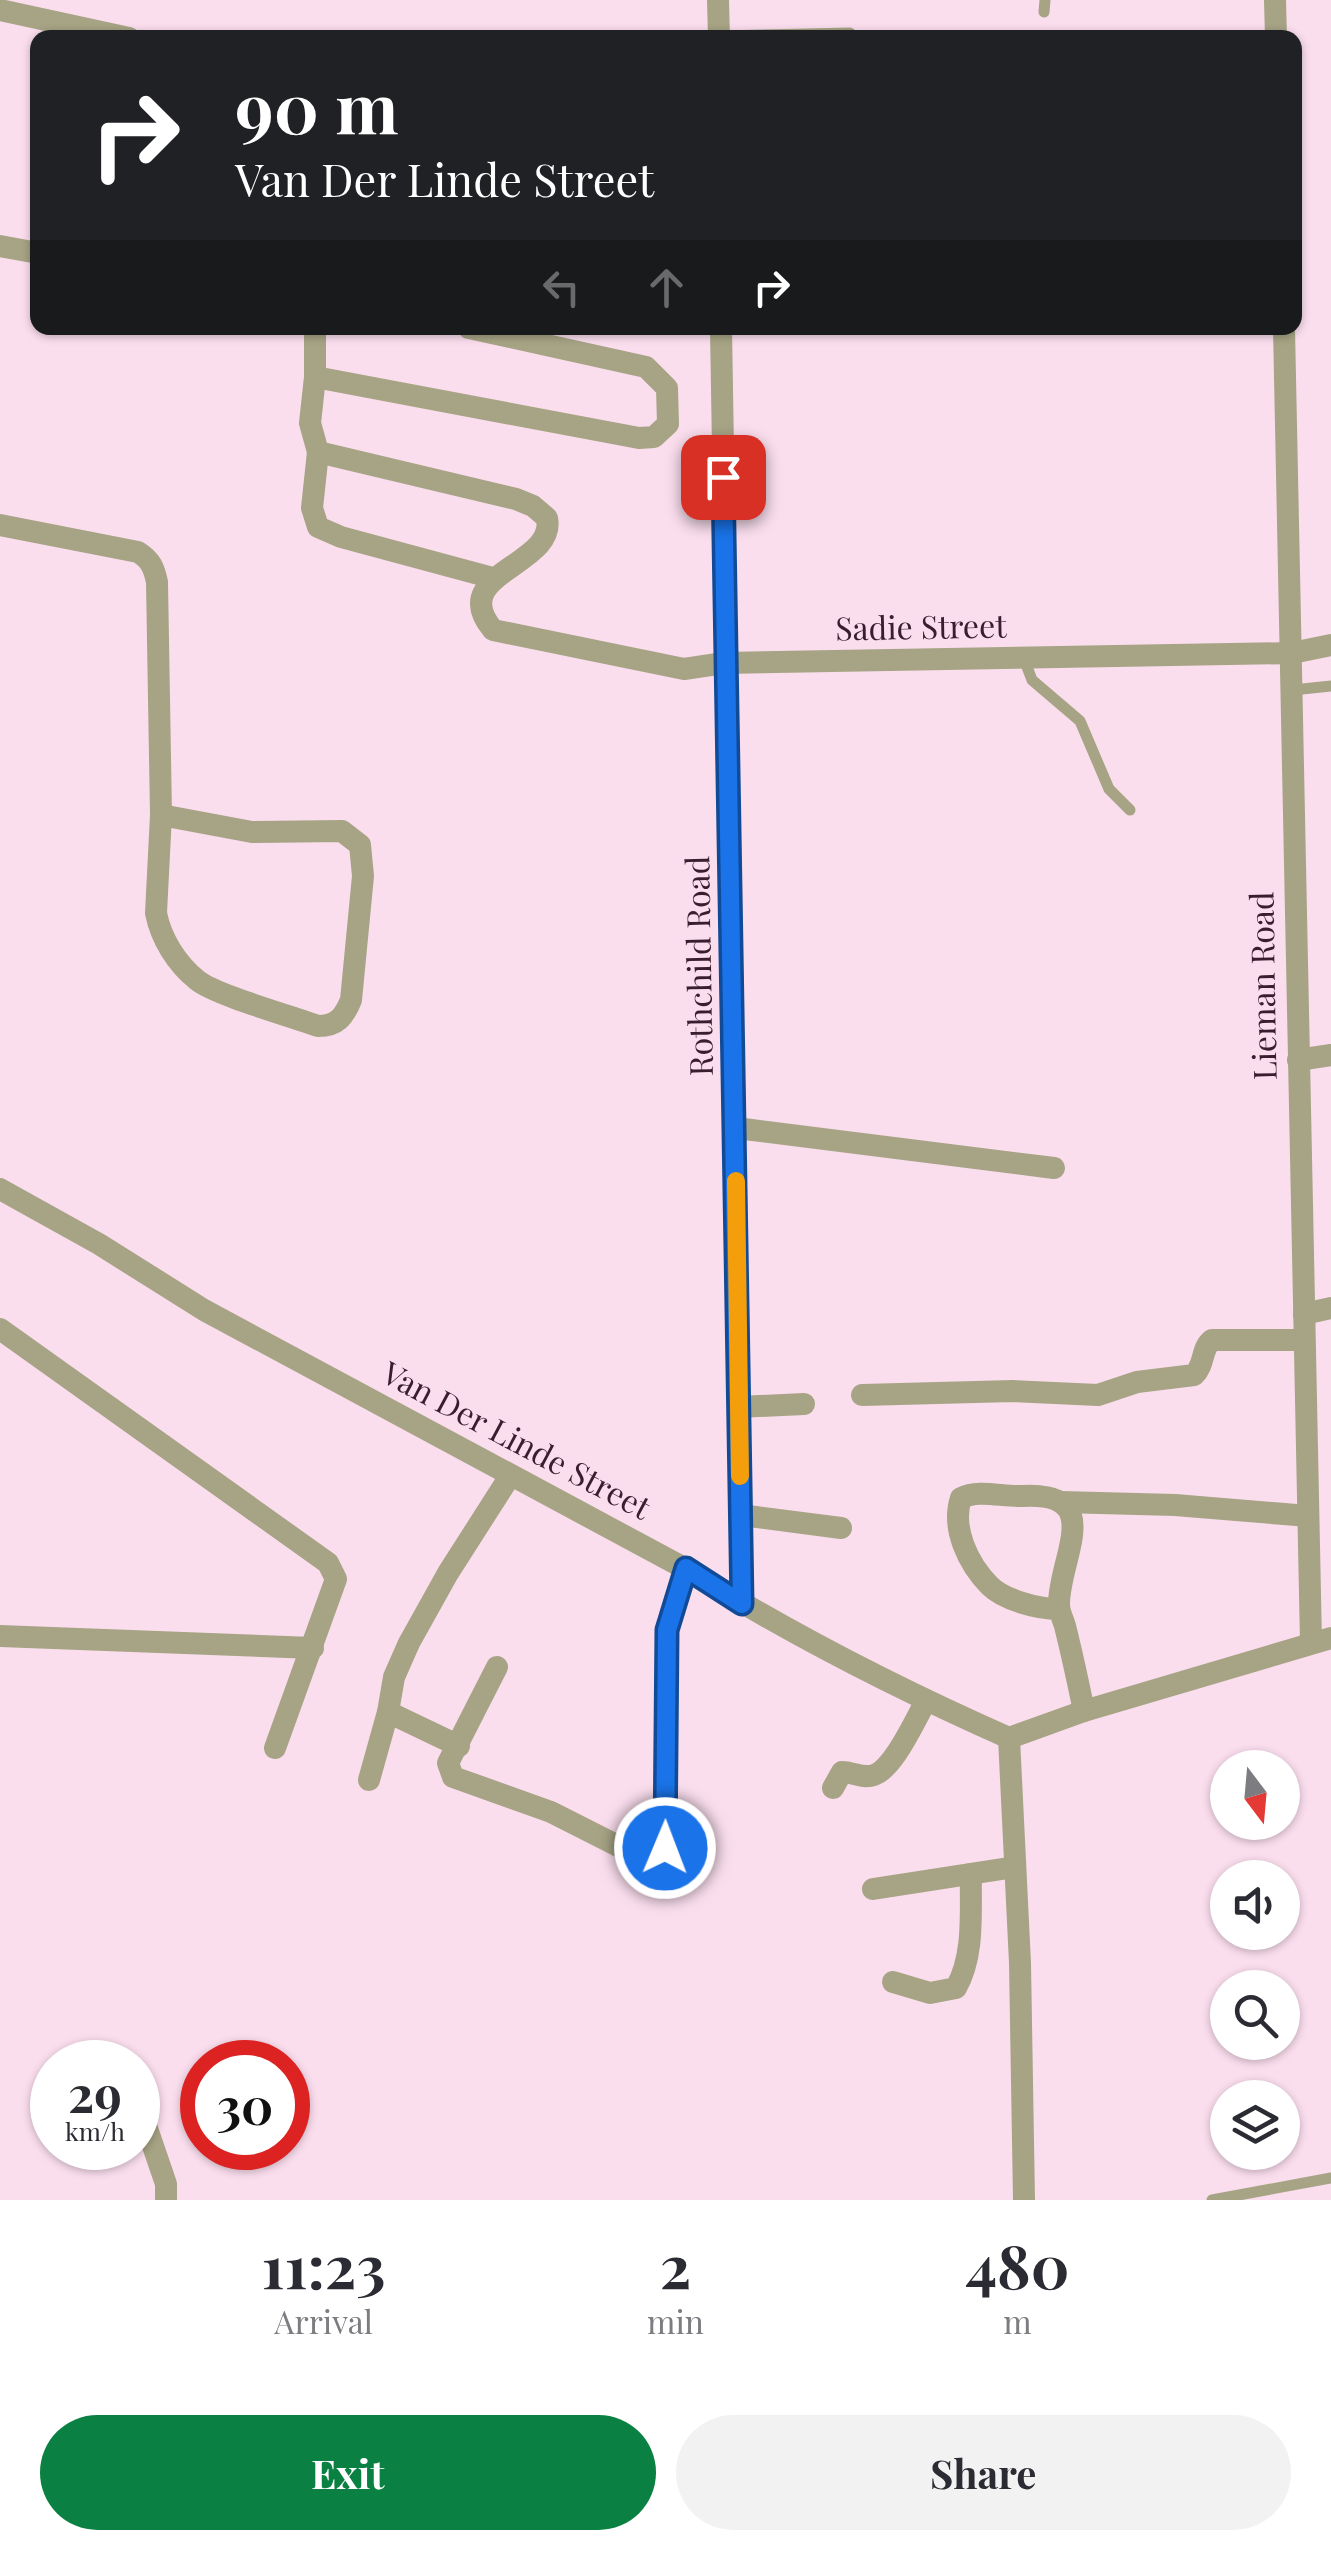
<!DOCTYPE html>
<style>
body{margin:0;font-family:"Playfair Display",serif;background:#f2f2f3;color:#2b2b33;height:100vh;display:flex;flex-direction:column;font-size:38px;white-space:nowrap}
*{box-sizing:border-box;margin:0}
p{font-size:32px;color:#7c7c81}
.icon{flex:none;width:55px;height:55px;fill:none;stroke:currentColor;stroke-width:2;stroke-linecap:round;stroke-linejoin:round}
.map{position:relative;height:2200px;overflow:hidden}
.sheet{display:flex;flex-direction:column;background:#fff;flex:1}
.sheet>*{flex:none}
.hud{position:absolute;left:30px;top:30px;width:1272px;height:305px;border-radius:20px;box-shadow:0 2px 8px #0004;background:#202124;color:#fff;overflow:hidden}
.needle{width:65px;rotate:164deg}
.controls{position:absolute;left:1210px;top:1750px;display:grid;gap:20px}
.controls a{display:grid;place-items:center;width:90px;height:90px;border-radius:50%;background:#fff;box-shadow:0 2px 8px #0004;font-size:50px}
.speed{position:absolute;left:30px;top:2040px;display:flex;gap:20px;font-size:50px;font-weight:700;text-align:center}
.speed>*{display:grid;place-content:center;width:130px;height:130px;border-radius:50%;background:#fff;box-shadow:0 2px 8px #0004;line-height:1}
.speed small{font-size:25px;font-weight:400}
.speed .limit{border:15px solid #d22;background:#fff;color:#111}
.pin{position:absolute;display:grid;place-items:center;width:85px;height:85px;color:#fff;margin:-42px;border-radius:20px;box-shadow:0 5px 15px #0006}
.me{position:absolute;width:110px;margin:-55px;rotate:1deg;stroke-linejoin:round;filter:drop-shadow(0 0 8px #0008)}
.turn{display:flex;align-items:center;gap:35px;height:210px;padding:0 40px;font-size:45px}
.turn .icon{width:130px;height:130px;stroke-width:2.5}
.turn b{display:block;font-size:70px;line-height:85px}
.lanes{display:flex;align-items:center;height:95px;padding:0 40px;background:#0003;justify-content:center;gap:50px;direction:ltr}
.lanes .off{opacity:.35}
.eta{display:flex;justify-content:space-evenly;align-items:center;height:170px;text-align:center}
.eta b{font-size:60px;font-weight:700;line-height:70px}
.cta{display:flex;gap:20px;margin-top:auto;padding:20px 40px}
.cta a{flex:1;height:115px;border-radius:60px;background:#0b8043;color:#fff;font-size:40px;font-weight:700;line-height:115px;text-align:center}
.cta a+a{background:#f2f2f3;color:#2b2b33}
.map>svg:first-child{display:block}
.lines{fill:none;stroke-linecap:round;stroke-linejoin:round}
.lane{stroke:#a7a485;stroke-width:11}
.street{stroke:#a7a485;stroke-width:22}
.route-casing{stroke:#114b97;stroke-width:25}
.route{stroke:#1a73e8;stroke-width:18}
.slow{stroke:#f59e0b;stroke-width:18}
.labels{text-anchor:middle;stroke-width:9;stroke-linejoin:round;paint-order:stroke}
.street-label{font-size:32px;fill:#381e2e;stroke:#fbdeee}
</style>
<div class="map">
<svg width="1331" height="2200" viewBox="0 0 1331 2200">
<rect width="100%" height="100%" fill="#fbdeee"/>
<g class="lines">
<g class="lane">
<path d="M1044 12 1045 0"/>
<path d="M719 36 850 33"/>
<path d="M1024 659 1032 680 1080 721 1109 789 1130 810"/>
<path d="M1293 690 1331 686"/>
<path d="M1212 2200 1331 2178"/>
</g>
<g class="street">
<path d="M718 0 719 38"/>
<path d="M1275 0 1276 38"/>
<path d="M0 10 129 38"/>
<path d="M0 246 38 253"/>
<path d="M315 328V377L310 423 318 452 516 499 533 506 547 518C557 566 445 573 493 630L684 669 724 663 1292 653 1331 645"/>
<path d="M721 328 742 1603"/>
<path d="M1284 328 1311 1643"/>
<path d="M315 377 639 438 654 437 668 424 667 388 646 367 469 328"/>
<path d="M318 452 312 508 318 527 341 537 493 578"/>
<path d="M0 525 138 552C151 560 154 568 157 582L161 815 156 913C161 939 177 964 197 980 215 995 291 1016 318 1026 337 1026 344 1017 351 1000L363 876 360 845 342 831 252 832 161 815"/>
<path d="M1298 1060 1331 1055"/>
<path d="M736 1128 1054 1168"/>
<path d="M0 1189 99 1244 204 1310 686 1569C789 1633 898 1689 1009 1738L1020 1963 1024 2200"/>
<path d="M1304 1314 1331 1308"/>
<path d="M0 1329 328 1563 336 1579 275 1748"/>
<path d="M862 1395 1013 1391 1098 1395 1137 1382 1194 1375C1205 1365 1201 1348 1212 1340H1304"/>
<path d="M739 1407 804 1404"/>
<path d="M1061 1502 1175 1505 1308 1516"/>
<path d="M741 1515 841 1528"/>
<path d="M1058 1609C1038 1609 1004 1600 990 1586 968 1564 951 1528 961 1498 979 1489 1002 1497 1022 1496 1108 1491 1058 1559 1059 1605 1059 1612 1063 1619 1065 1626 1072 1654 1078 1682 1084 1711"/>
<path d="M0 1636 313 1648"/>
<path d="M497 1667 448 1763 453 1777 551 1812 630 1852 647 1856 662 1852 667 1840V1630L686 1569"/>
<path d="M388 1712 459 1746"/>
<path d="M1009 1738 1084 1711 1331 1638"/>
<path d="M369 1780 388 1712 394 1677 409 1643 448 1573 510 1476"/>
<path d="M833 1788 842 1772C853 1772 863 1779 874 1775 894 1768 915 1720 926 1701"/>
<path d="M873 1889 1015 1867"/>
<path d="M893 1982 930 1993 956 1988C975 1954 970 1912 971 1874"/>
<path d="M138 2102 166 2184V2200"/>
</g>
</g>
<g class="lines">
<g class="route-casing">
<path id="route" d="M665 1848 667 1630 686 1568 742 1604 723 477"/>
</g>
<use href="#route" class="route"/>
<path class="slow" d="M736 1181 740 1476"/>
</g>
<g class="labels">
<g class="street-label">
<text transform="translate(921 628) rotate(-1)" y="11">Sadie Street</text>
<text transform="translate(700 966) rotate(-91)" y="11">Rothchild Road</text>
<text transform="translate(1264 986) rotate(-91)" y="11">Lieman Road</text>
<text transform="translate(516 1441) rotate(28)" y="11">Van Der Linde Street</text>
</g>
</g>
</svg>
<div class="controls">
<a><svg class="needle" viewBox="-14 -14 28 28"><path d="M0-13l5 13h-10z" fill="#e53935"/><path d="M0 13l5-13h-10z" fill="#7c7c81"/></svg></a>
<a><svg class="icon" aria-label="sound" viewBox="0 0 24 24"><path d="M4 9h4l5-4v14l-5-4H4zM17 9q2 3 0 6"/></svg></a>
<a><svg class="icon" aria-label="search" viewBox="0 0 24 24"><circle cx="10" cy="10" r="6"/><path d="M15 15l6 6"/></svg></a>
<a><svg class="icon" aria-label="layers" viewBox="0 0 24 24"><path d="M12 4l9 5-9 5-9-5zM3 14l9 5 9-5"/></svg></a>
</div>
<div class="speed"><div>29<small>km/h</small></div><div class="limit">30</div></div>
<div class="pin" style="left:723px;top:477px;background:#d93025"><svg class="icon" aria-label="arrive" viewBox="0 0 24 24"><path d="M6 21V4h12l-3 4 3 4H6"/></svg></div>
<svg class="me" style="left:665px;top:1848px" viewBox="-20 -20 40 40"><circle r="17" fill="#1a73e8" stroke="#fff" stroke-width="3"/><path d="M0-11L8 9 0 5-8 9z" fill="#fff"/></svg>
<div class="hud">
<div class="turn"><svg class="icon" aria-label="right" viewBox="0 0 24 24"><path d="M7 20v-9h11M14 6l5 5-5 5"/></svg><div><b>90 m</b>Van Der Linde Street</div></div>
<div class="lanes"><svg class="icon off" aria-label="left" viewBox="0 0 24 24"><path d="M17 20v-9H6M10 6l-5 5 5 5"/></svg><svg class="icon off" aria-label="ahead" viewBox="0 0 24 24"><path d="M12 20V5M6 11l6-6 6 6"/></svg><svg class="icon" aria-label="right" viewBox="0 0 24 24"><path d="M7 20v-9h11M14 6l5 5-5 5"/></svg></div>
</div>
</div>
<section class="sheet">
<div class="eta">
<div><b>11:23</b><p>Arrival</p></div>
<div><b>2</b><p>min</p></div>
<div><b>480</b><p>m</p></div>
</div>
<div class="cta"><a>Exit</a><a>Share</a></div>
</section>
